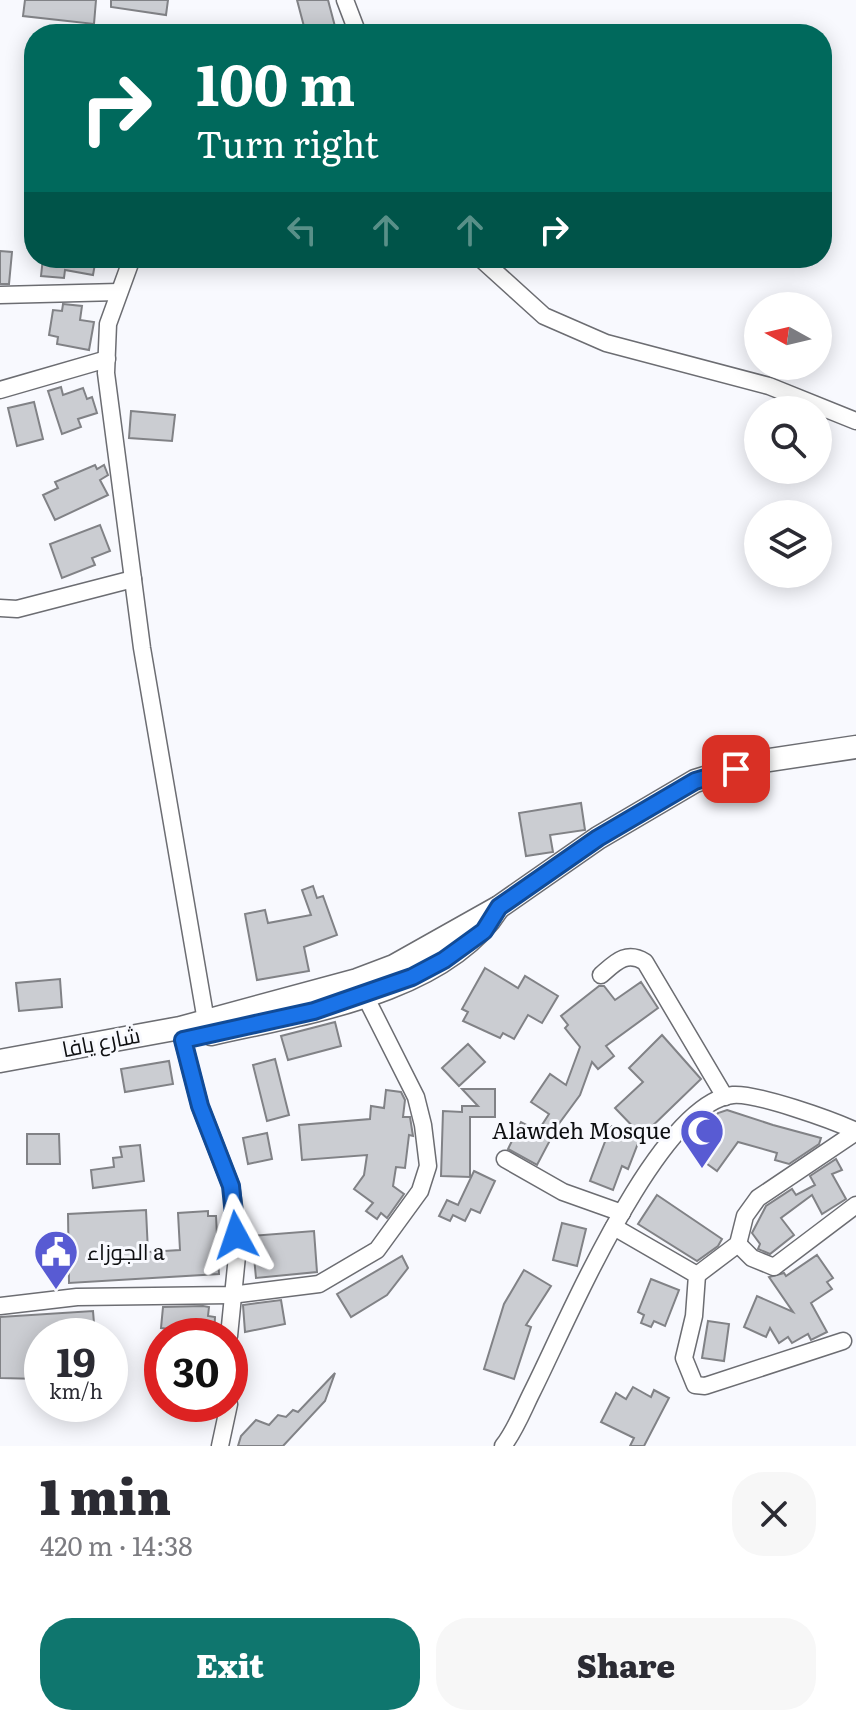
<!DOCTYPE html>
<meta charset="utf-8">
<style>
body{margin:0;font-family:Literata,Cairo,serif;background:#f7f7f7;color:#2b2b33;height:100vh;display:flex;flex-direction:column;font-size:30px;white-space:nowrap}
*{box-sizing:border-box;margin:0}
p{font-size:26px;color:#7c7c81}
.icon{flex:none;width:44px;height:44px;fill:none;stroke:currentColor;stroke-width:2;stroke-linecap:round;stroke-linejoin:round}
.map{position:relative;height:1446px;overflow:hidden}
.sheet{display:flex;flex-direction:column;background:#fff;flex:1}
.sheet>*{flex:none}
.guide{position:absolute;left:24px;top:24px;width:808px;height:244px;border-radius:32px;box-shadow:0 4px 20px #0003;background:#00695c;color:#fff;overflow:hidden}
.needle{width:52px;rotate:278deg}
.buttons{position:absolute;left:744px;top:292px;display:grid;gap:16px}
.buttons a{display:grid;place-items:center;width:88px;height:88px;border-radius:50%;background:#fff;box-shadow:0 4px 20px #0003;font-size:40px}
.speed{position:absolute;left:24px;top:1318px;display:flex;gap:16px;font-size:40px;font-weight:700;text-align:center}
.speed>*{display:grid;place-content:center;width:104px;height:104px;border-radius:50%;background:#fff;box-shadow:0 4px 20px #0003;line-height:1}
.speed small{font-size:20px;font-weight:400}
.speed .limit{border:12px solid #d22;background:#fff;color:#111}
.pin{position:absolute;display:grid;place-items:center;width:68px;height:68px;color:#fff;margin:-34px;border-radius:16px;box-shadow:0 4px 12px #0006}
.me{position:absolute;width:88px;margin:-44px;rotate:355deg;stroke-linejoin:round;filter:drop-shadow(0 0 6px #0008)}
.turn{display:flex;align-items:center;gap:28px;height:168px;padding:0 40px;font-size:36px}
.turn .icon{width:104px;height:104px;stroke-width:2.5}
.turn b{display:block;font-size:56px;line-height:68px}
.lanes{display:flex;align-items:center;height:76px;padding:0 40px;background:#0003;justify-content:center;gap:40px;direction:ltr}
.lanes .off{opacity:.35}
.round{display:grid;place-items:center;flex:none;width:84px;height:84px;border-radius:32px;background:#f7f7f7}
.headline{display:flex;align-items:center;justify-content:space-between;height:136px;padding:0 40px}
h1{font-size:48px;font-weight:800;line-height:60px}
.cta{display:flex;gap:16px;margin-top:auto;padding:16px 40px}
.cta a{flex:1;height:92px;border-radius:32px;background:#0f766e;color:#fff;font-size:32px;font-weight:800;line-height:92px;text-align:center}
.cta a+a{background:#f7f7f7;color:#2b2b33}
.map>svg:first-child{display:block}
.building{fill:#cbcdd2;stroke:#818286;stroke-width:2}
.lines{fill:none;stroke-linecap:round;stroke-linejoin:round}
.street-casing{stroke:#6c6d72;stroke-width:19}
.secondary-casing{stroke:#6c6d72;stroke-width:25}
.street{stroke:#fff;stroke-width:16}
.secondary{stroke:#fff;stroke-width:22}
.route-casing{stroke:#114b97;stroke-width:20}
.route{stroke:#1a73e8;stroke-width:14}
.labels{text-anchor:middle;stroke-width:6;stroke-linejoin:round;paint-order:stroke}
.street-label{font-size:22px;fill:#0e0f11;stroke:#f8f9fe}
.poi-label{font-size:22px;fill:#0e0f11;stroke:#f8f9fe;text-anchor:end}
</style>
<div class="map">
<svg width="856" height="1446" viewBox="0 0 856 1446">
<rect width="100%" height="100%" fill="#f8f9fe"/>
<g class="building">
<path d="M25 0H96L94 24 23 16Z"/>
<path d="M111 0H168L166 15 111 7Z"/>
<path d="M297 0H328L337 34H306Z"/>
<path d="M0 251 12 252 9 284H0Z"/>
<path d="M43 258H96L93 275 65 270 64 278 41 276Z"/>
<path d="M63 304 82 306 80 320 94 322 89 350 57 344 58 337 49 335 53 310 62 311Z"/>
<path d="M61 387 63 395 83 388 87 399 92 397 97 413 78 419 81 427 62 434 48 391Z"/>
<path d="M34 402 43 439 17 446 8 408Z"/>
<path d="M131 411 175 415 172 441 129 438Z"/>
<path d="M95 465 97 469 104 465 108 475 100 480 108 495 55 520 43 495 58 488 55 482Z"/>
<path d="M100 525 110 551 92 558 95 565 62 578 50 544Z"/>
<path d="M581 803 585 830 550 835 553 852 526 856 519 813Z"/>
<path d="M313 886 317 898 323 896 337 935 304 947 309 971 257 980 245 914 265 910 268 923 311 915 302 890Z"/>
<path d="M485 968 518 988 525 976 558 996 542 1023 528 1015 514 1039 503 1033 500 1038 463 1021 468 1012 462 1009Z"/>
<path d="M60 979 62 1007 19 1011 16 983Z"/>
<path d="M641 982 658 1008 606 1046 614 1056 598 1069 592 1062 580 1095 558 1125 537 1165 508 1149 521 1122 538 1131 549 1114 531 1102 550 1074 566 1085 580 1047 565 1028 568 1025 561 1016 599 986H604L615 1000Z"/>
<path d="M335 1022 341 1046 288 1060 281 1036Z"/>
<path d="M662 1035 701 1079 642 1136 615 1108 643 1082 629 1068Z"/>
<path d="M468 1044 485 1062 459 1086 442 1068Z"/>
<path d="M275 1059 289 1115 267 1121 253 1065Z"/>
<path d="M169 1061 173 1084 125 1092 121 1069Z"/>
<path d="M462 1089H495V1117H470V1177L441 1176 443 1111 462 1112V1106H478Z"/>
<path d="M386 1090 401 1092 405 1100 403 1117H410L413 1136 409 1135 405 1168 396 1167 393 1186 404 1194 387 1218 381 1213 377 1219 366 1211 373 1203 354 1189 364 1175 367 1155 302 1160 299 1125 370 1119 371 1106 384 1108Z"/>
<path d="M727 1110 773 1125 821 1138 819 1144 789 1164 775 1160 777 1153 738 1142 717 1171 692 1153 718 1113Z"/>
<path d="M611 1126 640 1138 628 1169 622 1166 613 1190 590 1181Z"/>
<path d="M267 1133 272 1159 248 1164 243 1138Z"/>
<path d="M27 1134H59L60 1164H27Z"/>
<path d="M140 1145 144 1181 93 1188 91 1170 114 1167 113 1158 122 1157 120 1147Z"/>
<path d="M836 1159 842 1170 832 1174 846 1199 822 1214 812 1195 781 1218 794 1235 770 1254 758 1249 760 1244 752 1233 766 1206 792 1189 796 1195 815 1185 810 1176Z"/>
<path d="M474 1171 495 1181 480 1213 471 1209 465 1221 453 1215 450 1221 439 1216 447 1200 458 1205Z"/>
<path d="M657 1195 722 1239 718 1246 697 1261 638 1224Z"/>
<path d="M146 1210 148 1252 180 1250 178 1213 208 1211V1216H216L219 1274 69 1283 68 1214Z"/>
<path d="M562 1223 586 1229 577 1266 553 1260Z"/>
<path d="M314 1231 317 1272 256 1278 252 1236Z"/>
<path d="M817 1255 833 1278 827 1282 832 1289 811 1303 827 1332 811 1340 808 1334 792 1343 788 1337 779 1343 770 1328 766 1337 744 1327 757 1296 793 1312 769 1277 784 1273 786 1276Z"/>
<path d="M402 1256 408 1268 387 1295 351 1317 337 1294Z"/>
<path d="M524 1270 551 1286 526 1325 531 1327 514 1379 484 1369 504 1304Z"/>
<path d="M651 1279 679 1290 665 1326 654 1321 651 1327 641 1323 644 1315 638 1312Z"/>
<path d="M281 1300 285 1324 245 1332 243 1305Z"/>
<path d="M203 1306 209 1307 208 1316 215 1317 214 1334 161 1328 163 1307Z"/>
<path d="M93 1311 95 1336H42L41 1379 0 1378V1317Z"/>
<path d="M708 1321 729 1324 724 1361 702 1358Z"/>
<path d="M335 1373 325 1401 283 1446H238L241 1436 256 1420 269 1425 278 1415 286 1417 293 1410 298 1412Z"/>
<path d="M633 1387 651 1397 654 1390 669 1398 644 1446H630L634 1438 601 1422 616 1393 626 1399Z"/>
</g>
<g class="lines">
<g class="street-casing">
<g id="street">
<path d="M345 0 358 34"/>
<path d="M132 258 108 324 106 373 142 648 206 1021"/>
<path d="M480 258 544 316 606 343 769 386 856 421"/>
<path d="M0 295 119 292"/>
<path d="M0 390 107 359"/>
<path d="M0 608 17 609 133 579"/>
<path d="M601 975C615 963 626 950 645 962L725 1097"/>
<path d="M183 1040 200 1106 231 1186 235 1214 237 1256 229 1336"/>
<path d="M505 1159 563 1192 622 1213"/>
<path d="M614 1227 697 1275 694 1316 684 1358 695 1385 705 1386 843 1341"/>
<path d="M738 1244 752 1258 774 1267 856 1205"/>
<path d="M697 1275 738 1244 745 1216 758 1198 856 1132"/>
<path d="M0 1306 77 1297 231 1295 319 1284 377 1250 420 1191 428 1166 423 1125 416 1097 361 988"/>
<path d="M220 1446 229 1404"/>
<path d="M503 1446C515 1431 523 1410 532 1392 565 1327 657 1103 733 1095 757 1093 832 1120 856 1131"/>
</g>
</g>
<g class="secondary-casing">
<g id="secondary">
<path d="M211 1034C303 1013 444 993 498 908"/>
<path d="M0 1061 180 1028 357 980 394 966 499 907 598 838 695 781 756 762 856 747"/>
</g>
</g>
<use href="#street" class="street"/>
<use href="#secondary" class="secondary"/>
</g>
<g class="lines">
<g class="route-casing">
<path id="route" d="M236 1235 231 1186 200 1106 183 1040 314 1011 412 977 444 960 484 931 499 907 598 838 695 781 736 769"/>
</g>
<use href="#route" class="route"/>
</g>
<defs>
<g id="mosque-pin" transform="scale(2.3)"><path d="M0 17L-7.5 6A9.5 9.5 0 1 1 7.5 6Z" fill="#585bd3" stroke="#f8f9fe"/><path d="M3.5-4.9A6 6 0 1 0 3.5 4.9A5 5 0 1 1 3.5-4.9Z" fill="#fff"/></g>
<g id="civic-pin" transform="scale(2.3)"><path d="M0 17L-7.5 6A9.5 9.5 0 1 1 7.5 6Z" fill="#585bd3" stroke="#f8f9fe"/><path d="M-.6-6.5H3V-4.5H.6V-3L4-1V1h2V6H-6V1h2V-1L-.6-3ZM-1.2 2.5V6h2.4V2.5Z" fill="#fff"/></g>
</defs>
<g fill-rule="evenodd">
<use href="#mosque-pin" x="702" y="1131"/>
<use href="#civic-pin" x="56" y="1252"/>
</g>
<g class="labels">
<g class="street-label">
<text transform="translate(101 1042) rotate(-11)" y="8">شارع يافا</text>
</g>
<g class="poi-label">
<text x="671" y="1139">Alawdeh Mosque</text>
<text x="87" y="1260" text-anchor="start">الجوزاء a</text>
</g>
</g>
</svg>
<div class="buttons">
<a><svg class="needle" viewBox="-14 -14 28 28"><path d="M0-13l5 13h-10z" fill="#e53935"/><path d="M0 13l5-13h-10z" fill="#7c7c81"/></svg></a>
<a><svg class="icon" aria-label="search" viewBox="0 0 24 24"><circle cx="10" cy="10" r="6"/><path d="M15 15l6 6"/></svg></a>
<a><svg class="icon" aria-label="layers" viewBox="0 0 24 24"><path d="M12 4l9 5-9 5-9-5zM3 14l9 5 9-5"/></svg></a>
</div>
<div class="speed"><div>19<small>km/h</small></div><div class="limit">30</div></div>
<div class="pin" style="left:736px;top:769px;background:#d93025"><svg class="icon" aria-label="arrive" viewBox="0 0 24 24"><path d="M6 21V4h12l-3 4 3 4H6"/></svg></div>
<svg class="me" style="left:236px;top:1235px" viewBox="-20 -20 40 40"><path d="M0-17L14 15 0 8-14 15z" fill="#1a73e8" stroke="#fff" stroke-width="4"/></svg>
<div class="guide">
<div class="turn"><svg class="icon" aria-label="right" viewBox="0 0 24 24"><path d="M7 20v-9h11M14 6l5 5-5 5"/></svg><div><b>100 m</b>Turn right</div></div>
<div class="lanes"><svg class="icon off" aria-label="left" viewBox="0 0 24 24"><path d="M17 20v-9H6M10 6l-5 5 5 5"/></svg><svg class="icon off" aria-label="ahead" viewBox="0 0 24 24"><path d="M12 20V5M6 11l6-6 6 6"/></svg><svg class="icon off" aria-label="ahead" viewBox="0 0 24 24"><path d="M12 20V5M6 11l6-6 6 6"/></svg><svg class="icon" aria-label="right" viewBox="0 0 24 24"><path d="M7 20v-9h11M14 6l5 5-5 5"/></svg></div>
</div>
</div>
<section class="sheet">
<div class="headline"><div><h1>1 min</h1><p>420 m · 14:38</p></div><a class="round"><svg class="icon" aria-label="close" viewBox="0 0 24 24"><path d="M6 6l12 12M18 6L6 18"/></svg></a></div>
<div class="cta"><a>Exit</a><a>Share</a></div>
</section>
